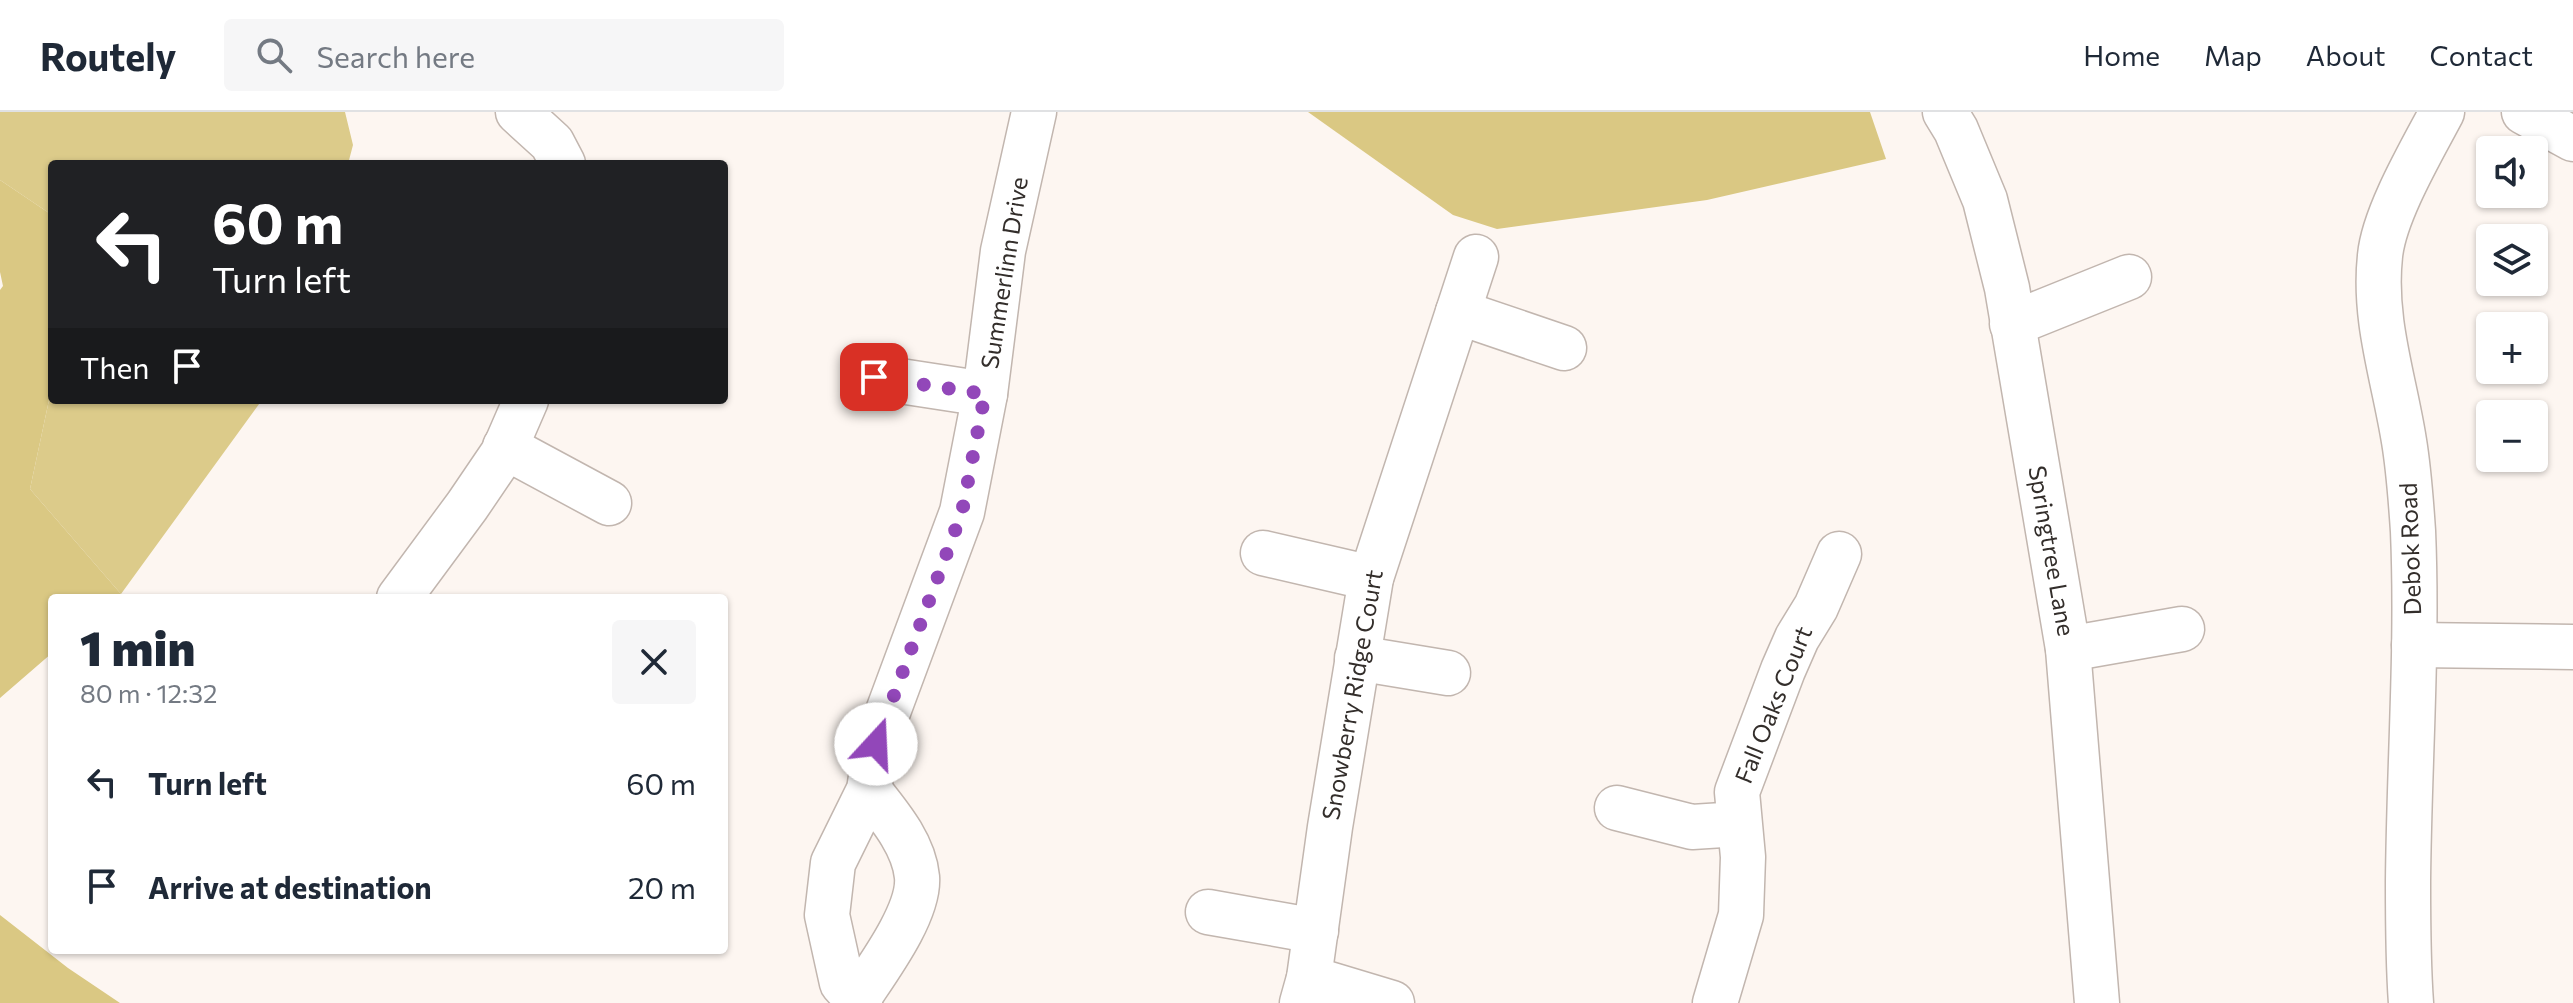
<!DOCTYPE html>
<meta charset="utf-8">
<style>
body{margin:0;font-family:Commissioner,sans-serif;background:#f6f6f7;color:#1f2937;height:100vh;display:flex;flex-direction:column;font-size:30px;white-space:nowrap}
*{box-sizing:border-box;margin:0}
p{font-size:26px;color:#747a83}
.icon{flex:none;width:44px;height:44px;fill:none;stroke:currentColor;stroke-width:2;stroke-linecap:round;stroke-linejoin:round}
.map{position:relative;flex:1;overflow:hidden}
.panel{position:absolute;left:48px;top:482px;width:680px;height:360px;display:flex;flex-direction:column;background:#fff;border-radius:8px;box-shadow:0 2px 6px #0004}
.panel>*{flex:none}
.guide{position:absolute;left:48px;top:48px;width:680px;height:244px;border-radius:8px;box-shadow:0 2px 6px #0004;background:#202124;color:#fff;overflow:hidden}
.fabs{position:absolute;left:2476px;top:24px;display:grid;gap:16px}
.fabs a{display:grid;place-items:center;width:72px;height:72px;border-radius:8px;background:#fff;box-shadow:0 2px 6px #0004;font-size:40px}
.pin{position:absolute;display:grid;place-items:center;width:68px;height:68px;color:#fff;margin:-34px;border-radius:16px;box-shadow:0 4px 12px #0006}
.me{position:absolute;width:88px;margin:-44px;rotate:20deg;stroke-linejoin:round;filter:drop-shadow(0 0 6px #0008)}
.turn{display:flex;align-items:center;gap:28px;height:168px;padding:0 32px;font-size:36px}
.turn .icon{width:104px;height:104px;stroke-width:2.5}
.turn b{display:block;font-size:56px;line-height:68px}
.then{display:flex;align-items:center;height:76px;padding:0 32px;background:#0003;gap:16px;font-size:30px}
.round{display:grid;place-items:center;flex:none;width:84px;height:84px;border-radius:8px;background:#f6f6f7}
.overview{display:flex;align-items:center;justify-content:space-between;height:136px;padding:0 32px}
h1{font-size:48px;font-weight:800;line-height:60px}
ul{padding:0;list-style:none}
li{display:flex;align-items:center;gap:24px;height:104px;padding:0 32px}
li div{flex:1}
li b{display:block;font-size:30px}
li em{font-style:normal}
header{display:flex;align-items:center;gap:48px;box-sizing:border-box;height:112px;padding:0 40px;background:#fff;border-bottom:2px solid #e0e1e3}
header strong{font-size:38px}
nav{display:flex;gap:44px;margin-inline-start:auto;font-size:28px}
.search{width:560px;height:72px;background:#f6f6f7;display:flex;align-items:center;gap:20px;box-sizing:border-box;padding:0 28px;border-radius:8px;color:#747a83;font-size:30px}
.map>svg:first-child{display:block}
.green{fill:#dccb8a}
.forest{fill:#dac883}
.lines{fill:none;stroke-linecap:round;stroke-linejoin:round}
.minor-casing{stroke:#c2b6af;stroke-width:47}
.minor{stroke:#fff;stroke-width:44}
.route{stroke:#9247b9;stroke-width:14;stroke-dasharray:0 25.2}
.labels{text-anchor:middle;stroke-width:7;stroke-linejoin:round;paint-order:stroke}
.street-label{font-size:24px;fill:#332e2b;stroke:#fff}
</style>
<header>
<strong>Routely</strong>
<div class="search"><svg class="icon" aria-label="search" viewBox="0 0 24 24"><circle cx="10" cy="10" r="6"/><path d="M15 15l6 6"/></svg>Search here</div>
<nav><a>Home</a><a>Map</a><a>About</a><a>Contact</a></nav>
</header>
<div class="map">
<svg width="2573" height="891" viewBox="0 0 2573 891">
<rect width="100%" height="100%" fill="#fdf6f1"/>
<g class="green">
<path d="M0 0H345L353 33 348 52H52V103L0 68Z"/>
<path d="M52 274V288H262L121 482 30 377Z"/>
</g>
<g class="forest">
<path d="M1308 0H1870L1886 47 1707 88 1497 117 1453 103Z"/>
<path d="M0 68 52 103V274L30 377 121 482 116 486H52V541L0 586V178L3 174 0 160Z"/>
<path d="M0 803 68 856 120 891H0Z"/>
</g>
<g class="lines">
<g class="minor-casing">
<g id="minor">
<path d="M518 0 552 31 563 52"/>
<path d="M1945 0 1956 18 1985 88 2007 176 2068 537 2097 891"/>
<path d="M2524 0 2573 27"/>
<path d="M1458 200 1564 236"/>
<path d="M2012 212 2129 165"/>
<path d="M874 265 985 282"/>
<path d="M505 335 609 391"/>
<path d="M1263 441 1371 466"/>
<path d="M399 486 467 394 503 341 526 288"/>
<path d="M2414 533 2573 535"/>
<path d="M2068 537 2182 517"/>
<path d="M1357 546 1448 561"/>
<path d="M1617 696 1692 715 1739 712"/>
<path d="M1208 800 1316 819"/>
<path d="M1309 866 1392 891"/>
<path d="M857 888C876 859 920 801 917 765 914 732 888 702 869 678"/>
<path d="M860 891 842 871 827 803 833 751 869 678 876 632 962 400 985 282 1003 139 1034 0"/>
<path d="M1302 891 1309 866 1330 715 1371 466 1476 145"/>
<path d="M1715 891 1741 803 1743 745 1737 680 1783 558 1797 526 1816 495 1839 442"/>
<path d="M2411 891C2408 851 2408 810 2408 770 2409 653 2418 536 2413 419 2411 389 2409 359 2404 329 2394 266 2373 208 2380 144 2384 102 2422 38 2442 0"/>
</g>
</g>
<use href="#minor" class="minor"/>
</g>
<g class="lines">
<path class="route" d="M874 265 985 282 962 400 876 632"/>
</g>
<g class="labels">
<g class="street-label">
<text transform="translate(1005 161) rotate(-81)" y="8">Summerlinn Drive</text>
<text transform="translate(2411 437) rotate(-92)" y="8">Debok Road</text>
<text transform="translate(2051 439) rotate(80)" y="8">Springtree Lane</text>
<text transform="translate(1353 583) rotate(-80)" y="8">Snowberry Ridge Court</text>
<text transform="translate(1774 593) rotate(-68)" y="8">Fall Oaks Court</text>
</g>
</g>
</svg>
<div class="fabs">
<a><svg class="icon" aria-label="sound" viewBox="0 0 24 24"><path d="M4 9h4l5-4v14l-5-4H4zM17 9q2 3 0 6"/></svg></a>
<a><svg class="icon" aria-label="layers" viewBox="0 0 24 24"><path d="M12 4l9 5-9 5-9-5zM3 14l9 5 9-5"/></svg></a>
<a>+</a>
<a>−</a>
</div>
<div class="pin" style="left:874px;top:265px;background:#d93025"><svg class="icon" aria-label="arrive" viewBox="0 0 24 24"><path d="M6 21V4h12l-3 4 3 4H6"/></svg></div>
<svg class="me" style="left:876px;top:632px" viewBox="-20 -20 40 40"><circle r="19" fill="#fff"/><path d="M0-13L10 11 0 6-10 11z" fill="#9247b9"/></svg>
<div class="guide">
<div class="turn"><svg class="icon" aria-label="left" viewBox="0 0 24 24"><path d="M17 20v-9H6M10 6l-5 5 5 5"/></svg><div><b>60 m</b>Turn left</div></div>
<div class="then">Then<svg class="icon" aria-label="arrive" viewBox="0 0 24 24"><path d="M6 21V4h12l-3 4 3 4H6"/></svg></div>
</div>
<section class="panel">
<div class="overview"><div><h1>1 min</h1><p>80 m · 12:32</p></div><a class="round"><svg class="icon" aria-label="close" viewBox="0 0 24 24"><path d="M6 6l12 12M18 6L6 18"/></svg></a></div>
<ul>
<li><svg class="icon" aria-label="left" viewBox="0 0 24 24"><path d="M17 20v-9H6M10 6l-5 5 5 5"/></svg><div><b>Turn left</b></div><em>60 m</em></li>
<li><svg class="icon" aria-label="arrive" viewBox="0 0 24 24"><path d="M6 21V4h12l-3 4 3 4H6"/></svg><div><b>Arrive at destination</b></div><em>20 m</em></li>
</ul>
</section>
</div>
